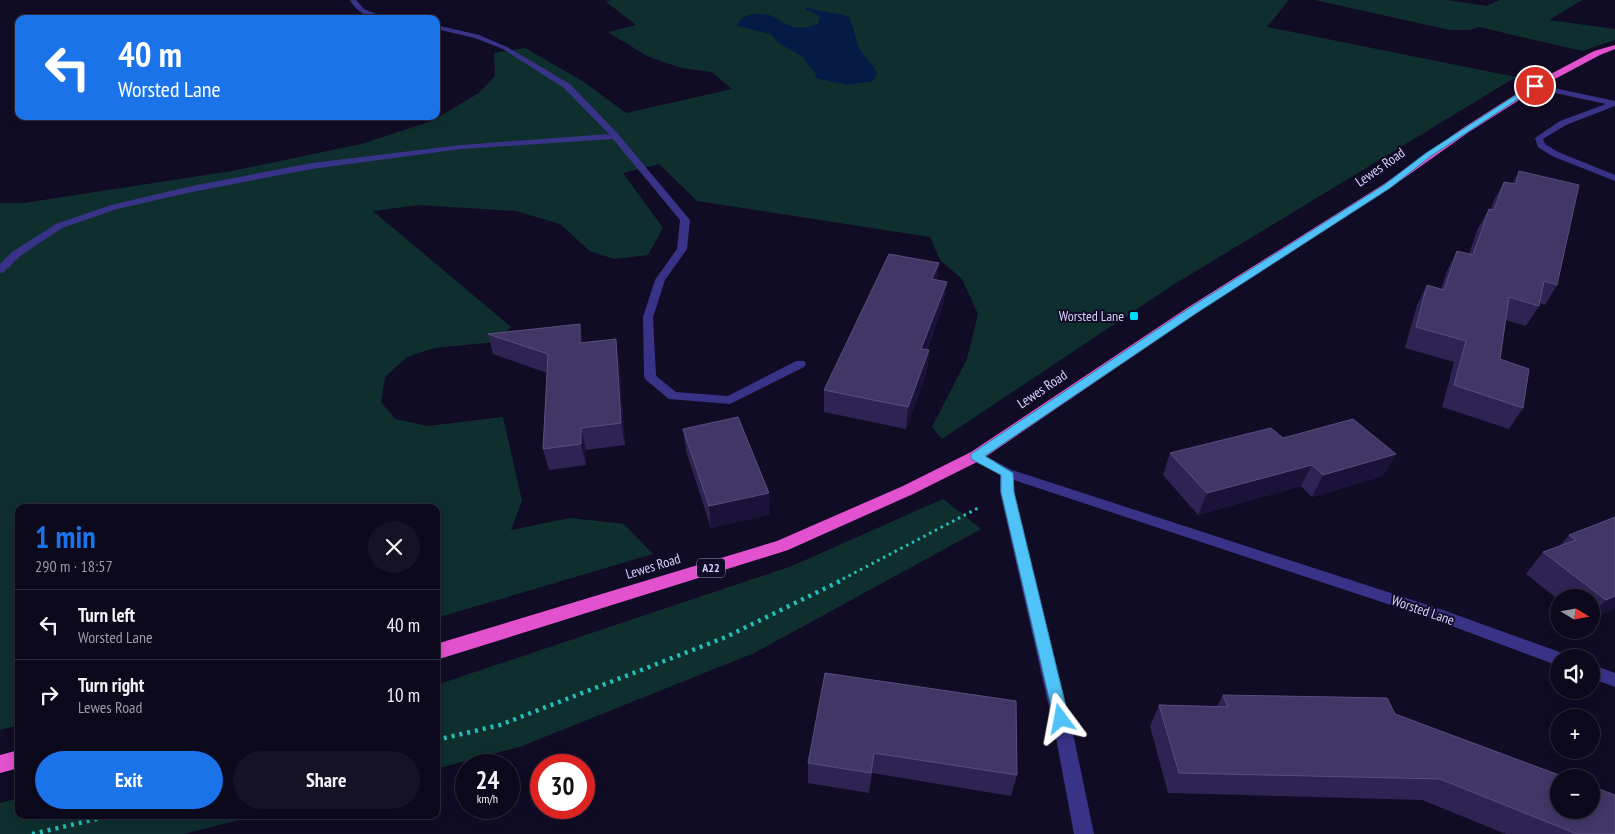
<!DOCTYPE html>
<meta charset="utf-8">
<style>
body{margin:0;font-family:"PT Sans Narrow",sans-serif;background:#161225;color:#f1f3f6;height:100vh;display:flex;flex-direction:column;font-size:19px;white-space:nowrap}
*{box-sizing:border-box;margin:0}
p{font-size:16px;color:#9a9aa3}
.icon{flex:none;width:28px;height:28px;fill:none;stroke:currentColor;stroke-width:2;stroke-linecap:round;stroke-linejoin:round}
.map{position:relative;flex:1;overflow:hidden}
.details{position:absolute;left:15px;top:504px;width:425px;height:315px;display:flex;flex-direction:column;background:#0d091c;border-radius:10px;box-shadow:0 2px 12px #0003,0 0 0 1px #2d2a3b}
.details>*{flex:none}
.banner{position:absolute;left:15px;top:15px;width:425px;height:105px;border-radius:10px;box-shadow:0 2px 12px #0003,0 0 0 1px #2d2a3b;background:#1a73e8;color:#fff;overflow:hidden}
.needle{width:32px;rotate:101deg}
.fabs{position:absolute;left:1550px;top:589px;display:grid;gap:10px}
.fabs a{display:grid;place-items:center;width:50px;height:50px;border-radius:50%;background:#0d091c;box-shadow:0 2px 12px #0003,0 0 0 1px #2d2a3b;font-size:25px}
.speed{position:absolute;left:455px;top:754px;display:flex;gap:10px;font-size:25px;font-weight:700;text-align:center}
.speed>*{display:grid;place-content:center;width:65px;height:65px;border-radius:50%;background:#0d091c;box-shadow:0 2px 12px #0003,0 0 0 1px #2d2a3b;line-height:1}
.speed small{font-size:12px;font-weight:400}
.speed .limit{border:8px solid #d22;background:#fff;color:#111}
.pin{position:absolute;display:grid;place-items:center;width:42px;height:42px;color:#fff;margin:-21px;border:2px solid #fff;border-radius:50%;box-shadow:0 1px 5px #0007}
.me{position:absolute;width:55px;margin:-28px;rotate:347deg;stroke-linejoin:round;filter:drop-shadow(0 0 4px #0008)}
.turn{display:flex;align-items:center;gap:18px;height:105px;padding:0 20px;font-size:22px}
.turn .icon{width:65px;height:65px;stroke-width:2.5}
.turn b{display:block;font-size:35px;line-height:42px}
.round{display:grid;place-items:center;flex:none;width:52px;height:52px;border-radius:26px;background:#161225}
.head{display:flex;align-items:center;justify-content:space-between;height:85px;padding:0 20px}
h1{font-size:30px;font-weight:800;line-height:38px;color:#1a73e8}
.button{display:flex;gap:10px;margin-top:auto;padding:10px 20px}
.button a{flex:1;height:58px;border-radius:30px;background:#1a73e8;color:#fff;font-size:20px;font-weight:800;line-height:58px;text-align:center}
.button a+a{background:#161225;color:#f1f3f6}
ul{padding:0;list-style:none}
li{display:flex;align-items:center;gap:15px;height:70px;padding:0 20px;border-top:1px solid #2d2a3b}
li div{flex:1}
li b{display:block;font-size:19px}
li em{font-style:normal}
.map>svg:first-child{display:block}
.green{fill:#0f2f2f}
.water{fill:#051a45}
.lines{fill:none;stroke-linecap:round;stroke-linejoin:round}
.path-far1{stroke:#23bfbb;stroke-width:3;stroke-dasharray:2.5 4;stroke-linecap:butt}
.path{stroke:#23bfbb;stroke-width:4.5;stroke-dasharray:3 5;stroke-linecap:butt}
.service{fill:#393388;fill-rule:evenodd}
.minor{fill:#393388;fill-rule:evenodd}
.trunk{fill:#e251ce;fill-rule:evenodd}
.wall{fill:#2f2354}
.shaded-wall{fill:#1b1239}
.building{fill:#413666;stroke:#584e7e}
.route{fill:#4fc3f7;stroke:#337fa1}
.poi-dot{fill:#00dafb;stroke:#110c25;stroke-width:2}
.labels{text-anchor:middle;stroke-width:4;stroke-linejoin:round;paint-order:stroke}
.shield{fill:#110c25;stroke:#9c95be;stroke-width:1}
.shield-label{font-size:12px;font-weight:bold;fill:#d7d0ff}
.street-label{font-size:14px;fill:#d7d0ff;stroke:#110c25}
.poi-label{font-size:14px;fill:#d7d0ff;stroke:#110c25;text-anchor:end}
</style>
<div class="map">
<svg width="1615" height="834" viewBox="0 0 1615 834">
<rect width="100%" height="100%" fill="#110c25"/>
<g class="green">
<path d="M612 0H1289L1267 27 1516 77 1173 285 942 439 932 427 967 359 978 314 962 279 940 260 930 237 697 201 659 164 623 173 663 228 648 255 614 259 590 251 560 224 516 211 418 205 373 211 511 327 495 342 434 348 407 357 385 377 381 402 395 419 428 426 503 417 522 501 511 530 570 518 624 524 653 554 436 618V508H19V725L0 730V203H24L232 171 361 144 432 121 479 93 495 76 494 53 525 48 584 82 626 113 732 89 712 72 681 68 647 56 608 32 636 25 605 1Z"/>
<path d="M1315 0H1446L1487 6 1499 0H1582L1549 20 1615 29V40L1582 51 1479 27 1469 30H1450Z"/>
<path d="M943 499 981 529 754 653 522 746 436 769V685L792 566Z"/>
<path d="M19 798V815H257L184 834H0V803Z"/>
</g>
<path class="water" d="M807 8 848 16C854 26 854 33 857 43 861 55 873 62 877 74L873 81 847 85 816 78 815 72 810 68 803 57 777 42 771 34 737 26C740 12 764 12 774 17 780 19 785 25 791 26 800 29 810 27 818 24L820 16 805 9Z"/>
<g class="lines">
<path class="path-far1" d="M837 582 980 507"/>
<g class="path">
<path d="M436 740 500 725 726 637 840 581"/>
<path d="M32 834 114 815"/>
</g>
<g class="service">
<path d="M350 0H356L364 9 388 19C372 19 358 15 350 0Z"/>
<path d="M436 25 479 35 507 47 570 84 618 134 690 220 687 249 665 280 653 317 656 376 676 392 728 396 796 361H804L806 364 804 367 730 404 669 399 646 380 644 377 643 317 655 280 677 249 680 220 613 139 461 149 312 169 192 192 117 209 62 228 20 256 4 272 0 273V264L12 252 56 224 111 205 192 186 312 163 461 145 609 134 564 88 503 49 475 38 436 29Z"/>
<path d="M1535 84 1615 101V106L1566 125 1543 139 1545 144 1558 152 1615 175V181L1552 156 1538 147 1535 138 1560 121 1606 104 1532 88 1531 86Z"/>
</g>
<g class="minor">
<path d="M976 451 1012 470 1440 609 1565 654 1566 658H1559V666L1436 620 1014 480V492L1074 738 1094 834H1074L1056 738 1000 492V475L971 459 969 456Z"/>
<path d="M1591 664 1615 673V687L1591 678Z"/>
</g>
<g class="trunk">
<path d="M1615 45V49L1600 55 1538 88 1469 132 1390 188 1195 314 981 460 913 494 788 550 436 660V644L777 541 903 486 971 452 1187 308 1384 184 1463 128 1532 84 1594 51Z"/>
<path d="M19 750V768L0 773V755Z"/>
</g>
</g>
<g class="wall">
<path d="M1519 171 1557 285 1545 305 1540 303 1539 306 1526 326 1505 320 1500 359 1523 408 1509 429 1442 407 1454 362 1405 348 1417 305 1427 285 1441 289 1447 271 1457 251 1469 254 1478 228 1489 209H1491L1494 200 1504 182 1512 184Z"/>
<path d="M937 280 944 302 927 350H929L927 371 906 429 824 412V390Z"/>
<path d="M488 334 584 343 619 360 625 445 586 450V465L549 470 543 449 547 373 493 354Z"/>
<path d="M683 429 770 514 711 528 686 451Z"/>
<path d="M1283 438 1396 454 1383 476 1312 497 1301 486 1198 515 1163 475 1170 453Z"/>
<path d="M1615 517V608L1591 619V598H1559V600L1526 574 1543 552 1560 546 1569 535Z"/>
<path d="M1223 695 1395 714 1615 834H1506L1422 800 1168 793 1150 726 1159 705 1217 706Z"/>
<path d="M1016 701 1017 775 1011 796 872 773 869 793 808 783V763Z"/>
</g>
<g class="shaded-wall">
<path d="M939 263 937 282 932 279Z"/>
<path d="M947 282 944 302 919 370 921 349Z"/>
<path d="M580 324 584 344 580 343Z"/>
<path d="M616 339 619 360 625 445 621 423Z"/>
<path d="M929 350 927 371 906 429 908 407Z"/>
<path d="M581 428 586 450V465L581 444Z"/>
<path d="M1396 454 1383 476 1312 497 1323 475Z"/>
<path d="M1312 465 1301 486 1198 515 1207 493Z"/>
<path d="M769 493 770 514 711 528 709 506Z"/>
<path d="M1615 596V608L1591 619V615L1606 600Z"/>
</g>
<g class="building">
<path d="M1519 171 1579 185 1557 285 1544 281 1539 306 1509 297 1500 359 1529 369 1523 408 1454 385 1466 341 1416 327 1427 285 1444 290 1457 251 1473 255 1489 209 1494 210 1504 182 1516 184Z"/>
<path d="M889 254 939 263 932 279 947 282 921 349 929 350 908 407 824 390Z"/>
<path d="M580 324V343L616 339 621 423 581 428V444L543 449 548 354 488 334Z"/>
<path d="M738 417 769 493 709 506 683 429Z"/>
<path d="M1353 419 1396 454 1323 475 1312 465 1207 493 1170 453 1271 428 1283 438Z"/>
<path d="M1615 517V596L1606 600 1543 552 1576 540 1569 535Z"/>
<path d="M825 673 1016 701 1017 775 874 753 871 773 808 763Z"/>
<path d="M1223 695 1387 698 1395 714 1567 778H1559V810H1591V786L1615 795V834H1577L1440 779 1179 773 1159 705 1228 707Z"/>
</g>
<path class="route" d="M1533 84 1538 86 1431 156 1390 188 1195 314 985 456 1013 473 1014 492 1069 719 1067 724 1061 726 1055 724 1001 492V475L971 459V454L1188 309 1384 185 1426 153Z"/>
<rect class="poi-dot" x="1129" y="311" width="10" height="10" rx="2.5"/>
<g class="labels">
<rect class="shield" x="697" y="558.5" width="28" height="19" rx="4"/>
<g class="shield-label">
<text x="711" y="572">A22</text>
</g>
<g class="street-label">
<text transform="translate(1380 167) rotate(-35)" y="5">Lewes Road</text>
<text transform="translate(1042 389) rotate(-34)" y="5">Lewes Road</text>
<text transform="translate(653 566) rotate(-17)" y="5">Lewes Road</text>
<text transform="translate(1423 610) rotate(19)" y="5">Worsted Lane</text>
</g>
<g class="poi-label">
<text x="1124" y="321">Worsted Lane</text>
</g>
</g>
</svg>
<div class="fabs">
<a><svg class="needle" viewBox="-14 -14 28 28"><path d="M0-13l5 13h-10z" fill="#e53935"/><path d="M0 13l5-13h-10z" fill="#9a9aa3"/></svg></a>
<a><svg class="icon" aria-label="sound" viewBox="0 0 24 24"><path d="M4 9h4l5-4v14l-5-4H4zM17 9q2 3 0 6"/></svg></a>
<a>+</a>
<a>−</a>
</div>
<div class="speed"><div>24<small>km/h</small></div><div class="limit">30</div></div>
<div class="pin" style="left:1535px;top:86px;background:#d93025"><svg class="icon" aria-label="arrive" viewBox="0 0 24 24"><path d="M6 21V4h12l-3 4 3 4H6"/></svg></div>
<svg class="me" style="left:1061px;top:719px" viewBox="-20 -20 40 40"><path d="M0-17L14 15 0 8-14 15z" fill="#4fc3f7" stroke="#fff" stroke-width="4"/></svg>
<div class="banner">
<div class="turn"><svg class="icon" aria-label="left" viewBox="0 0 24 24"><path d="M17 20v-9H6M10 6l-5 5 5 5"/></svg><div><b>40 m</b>Worsted Lane</div></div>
</div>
<section class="details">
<div class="head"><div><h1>1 min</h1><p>290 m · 18:57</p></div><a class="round"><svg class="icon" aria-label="close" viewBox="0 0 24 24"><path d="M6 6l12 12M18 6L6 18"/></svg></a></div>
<ul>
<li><svg class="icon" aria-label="left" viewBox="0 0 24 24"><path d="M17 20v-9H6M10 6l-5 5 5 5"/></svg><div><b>Turn left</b><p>Worsted Lane</p></div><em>40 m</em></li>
<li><svg class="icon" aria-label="right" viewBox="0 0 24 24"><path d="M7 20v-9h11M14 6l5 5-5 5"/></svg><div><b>Turn right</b><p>Lewes Road</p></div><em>10 m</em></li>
</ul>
<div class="button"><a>Exit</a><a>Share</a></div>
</section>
</div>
